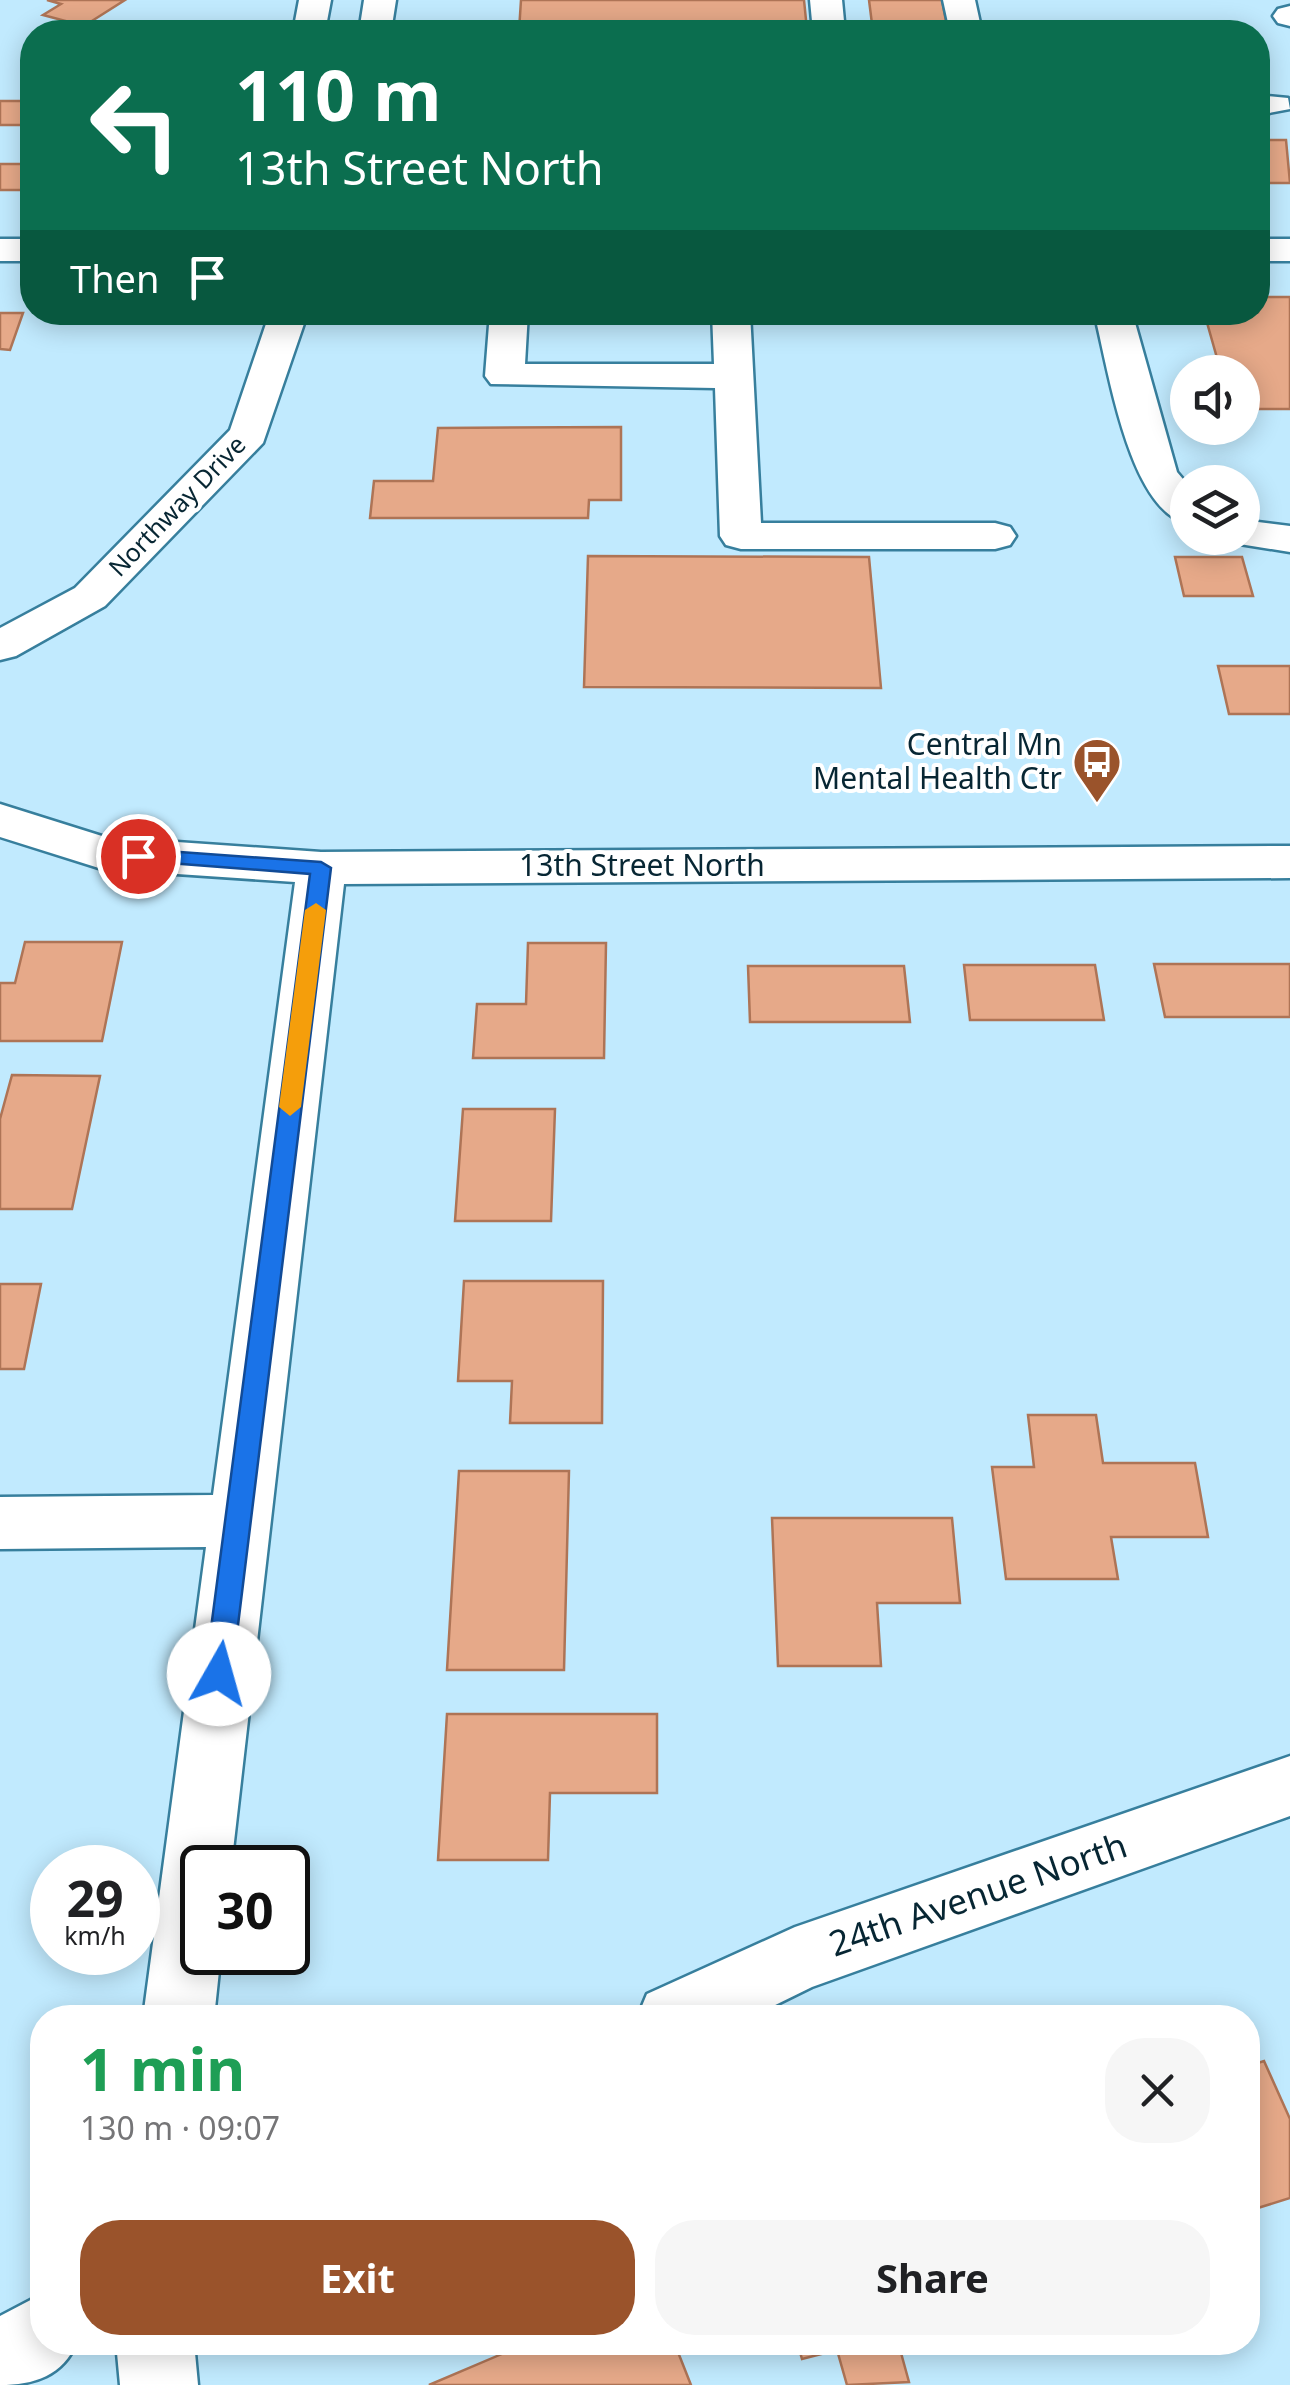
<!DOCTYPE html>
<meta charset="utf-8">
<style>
body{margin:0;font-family:"Noto Sans",sans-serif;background:#f6f6f6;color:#202124;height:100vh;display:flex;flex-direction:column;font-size:38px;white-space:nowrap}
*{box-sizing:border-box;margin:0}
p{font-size:32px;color:#757577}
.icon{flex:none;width:55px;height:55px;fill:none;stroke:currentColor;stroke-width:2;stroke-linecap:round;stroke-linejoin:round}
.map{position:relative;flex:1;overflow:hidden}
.sheet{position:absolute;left:30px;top:2005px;width:1230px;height:350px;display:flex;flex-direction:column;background:#fff;border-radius:40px;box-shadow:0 5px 25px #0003}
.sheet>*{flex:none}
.top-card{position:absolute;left:20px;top:20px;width:1250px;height:305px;border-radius:40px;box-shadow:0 5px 25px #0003;background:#0b6e4f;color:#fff;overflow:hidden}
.fabs{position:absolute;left:1170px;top:355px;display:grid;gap:20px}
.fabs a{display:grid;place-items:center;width:90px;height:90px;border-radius:50%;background:#fff;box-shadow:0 5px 25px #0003;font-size:50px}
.speed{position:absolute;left:30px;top:1845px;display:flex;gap:20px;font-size:50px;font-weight:700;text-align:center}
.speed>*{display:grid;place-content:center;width:130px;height:130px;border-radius:50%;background:#fff;box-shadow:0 5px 25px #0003;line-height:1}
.speed small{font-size:25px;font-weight:400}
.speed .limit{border:5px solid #111;border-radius:15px;background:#fff;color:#111}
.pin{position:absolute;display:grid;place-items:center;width:85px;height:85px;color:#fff;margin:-42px;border:5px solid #fff;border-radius:50%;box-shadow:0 2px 10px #0007}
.me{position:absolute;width:110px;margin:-55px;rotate:7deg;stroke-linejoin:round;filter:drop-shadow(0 0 8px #0008)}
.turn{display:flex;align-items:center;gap:35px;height:210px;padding:0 50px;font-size:45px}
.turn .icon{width:130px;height:130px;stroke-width:2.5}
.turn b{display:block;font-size:70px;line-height:85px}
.then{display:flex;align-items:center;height:95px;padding:0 50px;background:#0003;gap:20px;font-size:38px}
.round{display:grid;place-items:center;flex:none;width:105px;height:105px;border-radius:40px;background:#f6f6f6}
.summary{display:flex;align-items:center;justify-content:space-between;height:170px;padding:0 50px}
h1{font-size:60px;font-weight:700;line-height:75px;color:#1e9e55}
.button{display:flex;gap:20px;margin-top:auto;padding:20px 50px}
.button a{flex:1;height:115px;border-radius:40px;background:#9a532b;color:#fff;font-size:40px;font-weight:700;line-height:115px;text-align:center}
.button a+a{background:#f6f6f6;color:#202124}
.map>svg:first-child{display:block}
.building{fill:#e6a989;stroke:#ae7456;stroke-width:2.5}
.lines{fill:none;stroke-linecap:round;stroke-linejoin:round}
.minor-casing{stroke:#377f9d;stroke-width:5}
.minor{fill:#fff;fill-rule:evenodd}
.route{fill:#1a73e8;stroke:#114b97;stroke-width:2.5}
.slow{fill:#f59e0b}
.labels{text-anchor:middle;stroke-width:8;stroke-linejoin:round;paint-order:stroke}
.far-street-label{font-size:25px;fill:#072633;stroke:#fff}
.poi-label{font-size:30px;fill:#072633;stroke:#fff;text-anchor:end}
.street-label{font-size:30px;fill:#072633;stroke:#fff}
.near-street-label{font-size:35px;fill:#072633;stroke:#fff}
</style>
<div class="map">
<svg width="1290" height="2385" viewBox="0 0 1290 2385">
<rect width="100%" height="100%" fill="#c1eafe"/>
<g class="building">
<path d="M47 0H125L84 26 43 15 61 4Z"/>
<path d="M521 0H804L807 30 519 31Z"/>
<path d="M869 0H942L948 32H873Z"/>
<path d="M0 101H32L29 125H0Z"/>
<path d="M1258 140H1286L1290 183H1258Z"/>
<rect x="0" y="164" width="32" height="26"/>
<path d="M1258 297H1290V409H1242V372H1221L1204 312H1258Z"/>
<path d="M0 313H23L10 350 0 349Z"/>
<path d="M621 427V500H589L588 518H370L374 481H433L438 428Z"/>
<path d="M588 556 869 557 881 688 584 687Z"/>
<path d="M1175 557H1242L1253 596H1184Z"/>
<path d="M1218 666H1290V714H1229Z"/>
<path d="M25 942H122L102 1041H0V983H15Z"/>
<path d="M528 943H606L604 1058H473L477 1004H526Z"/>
<path d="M1154 964H1290V1017H1165Z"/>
<path d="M964 965H1095L1104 1020H970Z"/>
<path d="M748 966H904L910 1022H750Z"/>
<path d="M12 1075 100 1076 72 1209H0V1119Z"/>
<path d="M463 1109H555L551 1221H455Z"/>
<path d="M464 1281H603L602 1423H510L512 1381H458Z"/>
<path d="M0 1284H41L24 1369H0Z"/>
<path d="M1028 1415H1096L1103 1463H1195L1208 1537H1111L1118 1579H1006L992 1467H1034Z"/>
<path d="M459 1471H569L564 1670H447Z"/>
<path d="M772 1518H952L960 1603H877L881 1666H778Z"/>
<path d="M447 1714H657V1793H550L548 1860H438Z"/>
<path d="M1264 2061 1290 2119V2198L1248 2211V2066Z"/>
<path d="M530 2342H674L691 2385H429Z"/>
<path d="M797 2342H898L909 2382 847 2385 837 2350 802 2359Z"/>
</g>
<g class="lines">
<g class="minor-casing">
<g id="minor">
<path d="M299 0H331L325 32H293Z"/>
<path d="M364 0H396L391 32H359Z"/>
<path d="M810 0H842L845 32H813Z"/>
<path d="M943 0H975L982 32H950Z"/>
<path d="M1290 6V26L1278 23 1273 16 1278 9Z"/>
<path d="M1258 95 1288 98 1290 109 1258 115Z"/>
<rect x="0" y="239" width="32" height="22"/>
<rect x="1258" y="239" width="32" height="22"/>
<path d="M270 312H308L263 443 105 606 16 656 0 660V628L75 588 230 430Z"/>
<path d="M490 312H528L525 364H714L712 312H750L761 523H995L1010 527 1016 536 1010 545 995 549H741L726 545 720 536 715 388 491 384 485 376Z"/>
<path d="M1094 312H1132L1177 472 1188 485V524C1128 510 1108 366 1094 312Z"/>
<path d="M1242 520 1290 526V552L1227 542 1224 538H1242Z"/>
<path d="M0 804 105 837 321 852 1290 846V878L344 884 231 1868H202V1952H221L214 2018H143L206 1547 0 1549V1497L213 1495 295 882 102 869 0 837Z"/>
<path d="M1290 1756V1816L812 1987 749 2018H637L647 1994 795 1927Z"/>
<path d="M42 2294V2342H77C63 2376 34 2385 0 2385V2316Z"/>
<path d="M116 2342H194L198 2385H120Z"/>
</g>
</g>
<use href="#minor" class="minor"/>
</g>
<path class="route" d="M138 849 321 862 331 868 232 1674 228 1682 219 1685 209 1682 205 1674 310 874 131 860V851Z"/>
<path class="slow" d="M316 903 326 910 301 1107 290 1116 279 1107 305 910Z"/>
<defs>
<g id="bus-pin" transform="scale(2.5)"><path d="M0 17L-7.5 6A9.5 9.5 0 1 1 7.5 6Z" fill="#9a532b" stroke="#fff"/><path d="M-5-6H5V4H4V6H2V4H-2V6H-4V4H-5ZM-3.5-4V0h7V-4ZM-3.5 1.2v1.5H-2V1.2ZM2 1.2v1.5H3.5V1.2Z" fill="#fff"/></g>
</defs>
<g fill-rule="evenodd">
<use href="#bus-pin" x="1097" y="762"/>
</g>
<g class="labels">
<g class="far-street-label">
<text transform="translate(177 506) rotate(-46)" y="9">Northway Drive</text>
</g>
<g class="poi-label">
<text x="1062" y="755">Central Mn<tspan x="1062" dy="34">Mental Health Ctr</tspan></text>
</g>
<g class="street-label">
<text x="642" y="876">13th Street North</text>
</g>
<g class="near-street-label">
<text transform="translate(978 1895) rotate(-19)" y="12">24th Avenue North</text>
</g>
</g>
</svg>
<div class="fabs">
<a><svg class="icon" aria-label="sound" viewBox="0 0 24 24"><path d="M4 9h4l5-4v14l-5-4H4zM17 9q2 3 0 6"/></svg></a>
<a><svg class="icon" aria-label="layers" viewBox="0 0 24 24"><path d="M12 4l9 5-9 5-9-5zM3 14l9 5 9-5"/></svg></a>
</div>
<div class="speed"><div>29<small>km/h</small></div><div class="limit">30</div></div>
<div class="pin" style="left:138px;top:856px;background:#d93025"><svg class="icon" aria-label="arrive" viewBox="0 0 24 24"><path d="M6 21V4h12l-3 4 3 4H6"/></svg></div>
<svg class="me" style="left:219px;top:1674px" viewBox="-20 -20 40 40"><circle r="19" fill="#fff"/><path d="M0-13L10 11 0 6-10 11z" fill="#1a73e8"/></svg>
<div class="top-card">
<div class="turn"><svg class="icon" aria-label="left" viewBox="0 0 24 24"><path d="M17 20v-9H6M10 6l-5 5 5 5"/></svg><div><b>110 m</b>13th Street North</div></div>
<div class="then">Then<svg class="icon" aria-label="arrive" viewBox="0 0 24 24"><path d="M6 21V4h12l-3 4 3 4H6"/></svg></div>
</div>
<section class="sheet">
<div class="summary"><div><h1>1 min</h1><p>130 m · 09:07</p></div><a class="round"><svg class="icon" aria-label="close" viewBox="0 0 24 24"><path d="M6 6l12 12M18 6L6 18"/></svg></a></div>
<div class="button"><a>Exit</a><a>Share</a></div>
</section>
</div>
